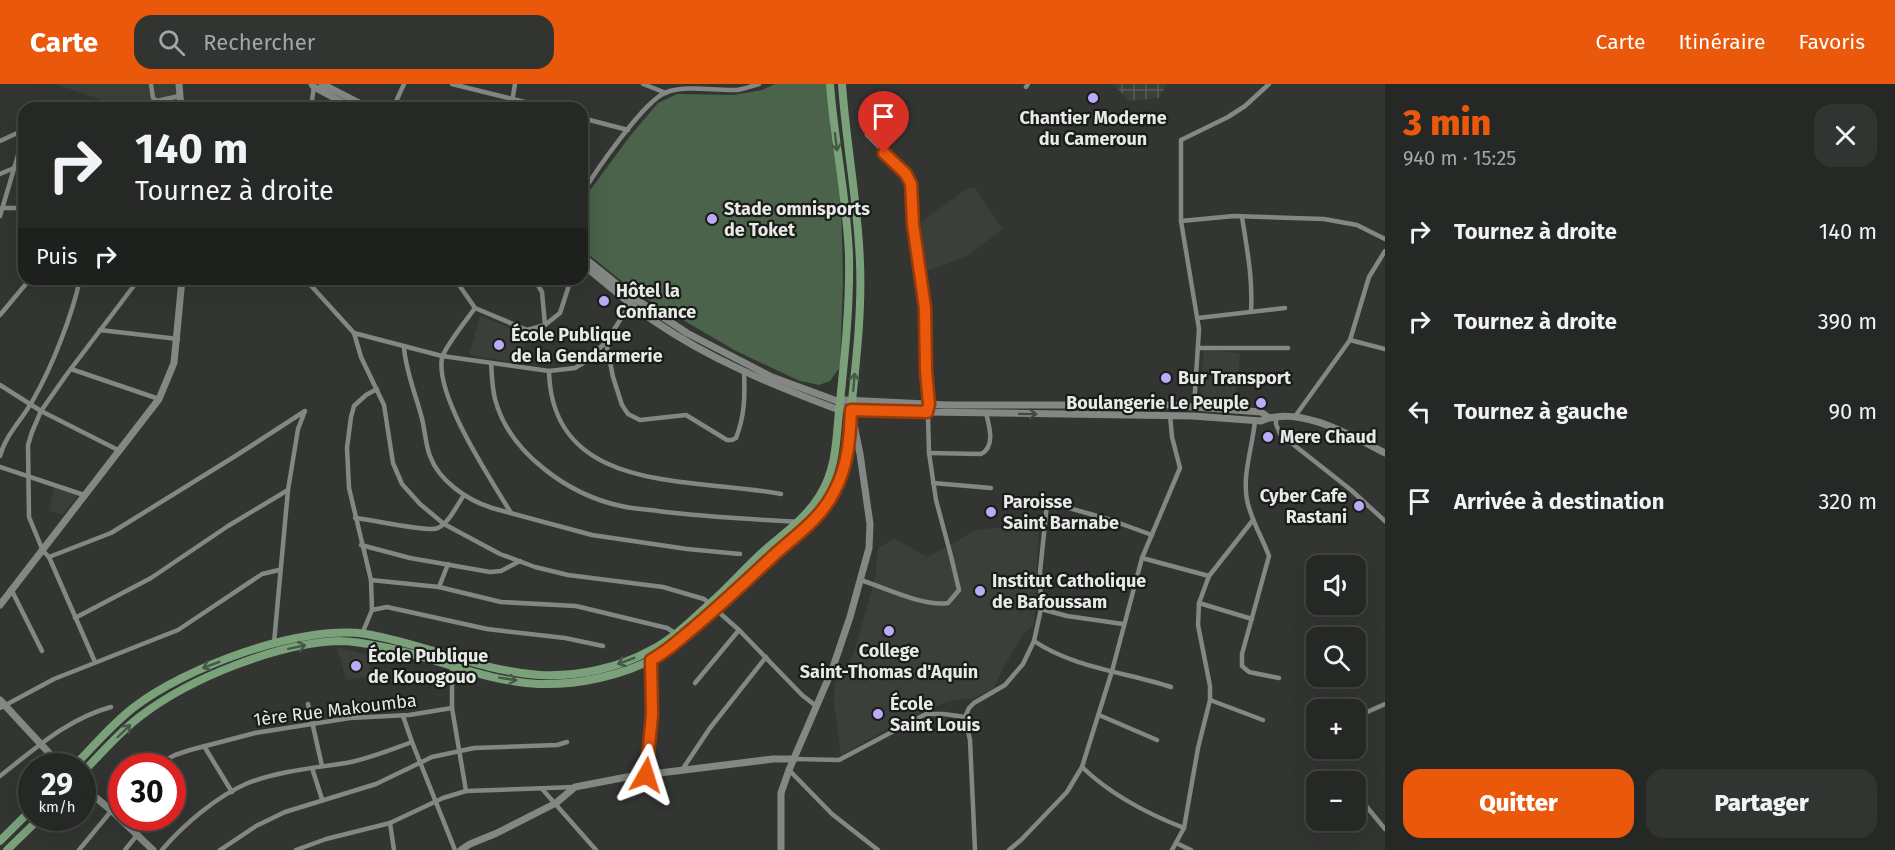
<!DOCTYPE html>
<html lang="fr">
<meta charset="utf-8">
<style>
body{margin:0;font-family:"Fira Sans",sans-serif;background:#323432;color:#f1f3f6;height:100vh;display:flex;flex-direction:column;font-size:22px;white-space:nowrap}
*{box-sizing:border-box;margin:0}
p{font-size:20px;color:#a4a6a7}
.icon{flex:none;width:33px;height:33px;fill:none;stroke:currentColor;stroke-width:2;stroke-linecap:round;stroke-linejoin:round}
.map{position:relative;flex:1;overflow:hidden}
.drawer{display:flex;flex-direction:column;background:#262825;width:510px}
.drawer>*{flex:none}
.guide{position:absolute;left:18px;top:18px;width:570px;height:183px;border-radius:18px;box-shadow:0 6px 24px #0002,0 0 0 2px #424442;background:#262825;color:#f1f3f6;overflow:hidden}
.fabs{position:absolute;left:1306px;top:471px;display:grid;gap:12px}
.fabs a{display:grid;place-items:center;width:60px;height:60px;border-radius:12px;background:#262825;box-shadow:0 6px 24px #0002,0 0 0 2px #424442;font-size:30px}
.speed{position:absolute;left:18px;top:669px;display:flex;gap:12px;font-size:30px;font-weight:700;text-align:center}
.speed>*{display:grid;place-content:center;width:78px;height:78px;border-radius:50%;background:#262825;box-shadow:0 6px 24px #0002,0 0 0 2px #424442;line-height:1}
.speed small{font-size:15px;font-weight:400}
.speed .limit{border:9px solid #d22;background:#fff;color:#111}
.pin{position:absolute;display:grid;place-items:center;width:51px;height:51px;color:#fff;margin:-62px -26px;border-radius:50% 50% 50% 0;rotate:-45deg;box-shadow:0 0 6px #0007}
.pin .icon{rotate:45deg}
.me{position:absolute;width:66px;margin:-33px;rotate:6deg;stroke-linejoin:round;filter:drop-shadow(0 0 4px #0008)}
.turn{display:flex;align-items:center;gap:21px;height:126px;padding:0 18px;font-size:27px}
.turn .icon{width:78px;height:78px;stroke-width:2.5}
.turn b{display:block;font-size:42px;line-height:51px}
.then{display:flex;align-items:center;height:57px;padding:0 18px;background:#0003;gap:12px;font-size:22px}
.round{display:grid;place-items:center;flex:none;width:63px;height:63px;border-radius:18px;background:#323432}
.headline{display:flex;align-items:center;justify-content:space-between;height:102px;padding:0 18px}
h1{font-size:36px;font-weight:800;line-height:45px;color:#ea580c}
.action{display:flex;gap:12px;margin-top:auto;padding:12px 18px}
.action a{flex:1;height:69px;border-radius:18px;background:#ea580c;color:#fff;font-size:24px;font-weight:800;line-height:69px;text-align:center}
.action a+a{background:#323432;color:#f1f3f6}
ul{padding:0;list-style:none}
li{display:flex;align-items:center;gap:18px;height:90px;padding:0 18px}
li div{flex:1}
li b{display:block;font-size:22px}
li em{font-style:normal}
header{display:flex;align-items:center;gap:36px;box-sizing:border-box;height:84px;padding:0 30px;background:#ea580c;color:#fff}
header strong{font-size:28px}
nav{display:flex;gap:33px;margin-inline-start:auto;font-size:21px}
.search{width:420px;height:54px;background:#323432;display:flex;align-items:center;gap:15px;box-sizing:border-box;padding:0 21px;border-radius:18px;color:#a4a6a7;font-size:22px}
main{display:flex;flex:1;min-height:0}
.map>svg:first-child{display:block}
.built{fill:#3a4039}
.industrial{fill:url(#industrial-grid)}
.grass{fill:#4a634a}
.lines{fill:none;stroke-linecap:round;stroke-linejoin:round}
.street{stroke:#848884;stroke-width:4.5}
.secondary{stroke:#848884;stroke-width:7}
.primary{stroke:#7ba17b;stroke-width:8}
.oneway{stroke:#465846}
.oneway2{stroke:#444744}
.route-casing{stroke:#983908;stroke-width:15}
.route{stroke:#ea580c;stroke-width:10}
.poi-dot{fill:#bbaaf6;stroke:#1a1c1a;stroke-width:2}
.labels{text-anchor:middle;stroke-width:4.5;stroke-linejoin:round;paint-order:stroke}
.poi-label{font-size:18px;font-weight:bold;fill:#e7eae7;stroke:#1a1c1a;text-anchor:start}
.street-label{font-size:18px;fill:#e7eae7;stroke:#1a1c1a}
</style>
<header>
<strong>Carte</strong>
<div class="search"><svg class="icon" aria-label="search" viewBox="0 0 24 24"><circle cx="10" cy="10" r="6"/><path d="M15 15l6 6"/></svg>Rechercher</div>
<nav><a>Carte</a><a>Itinéraire</a><a>Favoris</a></nav>
</header>
<main>
<div class="map">
<svg width="1385" height="766" viewBox="0 0 1385 766">
<defs>
<pattern id="industrial-grid" width="8" height="8" patternUnits="userSpaceOnUse" patternTransform="scale(1.5)"><rect width="8" height="8" fill="#3a4039"/><path d="M0 4h8M4 0v8" fill="none" stroke="#565c56"/></pattern>
</defs>
<rect width="100%" height="100%" fill="#323531"/>
<g class="built">
<path d="M55 0H176L178 24H126Z"/>
<path d="M968 104H974L1003 145 967 172 927 187 921 138Z"/>
<path d="M480 232 527 251 520 279 469 271Z"/>
<path d="M1204 266 1240 269 1235 318 1200 313Z"/>
<path d="M54 403 78 411 63 430 49 427Z"/>
<path d="M1039 440 1034 541 1023 551 1003 584 993 606 973 614 949 617 897 639 841 672 834 620 835 599 853 571 875 494 878 464 894 455 928 473 976 446Z"/>
<path d="M337 563 368 571 371 592 346 596Z"/>
</g>
<path class="industrial" d="M1113 0H1167L1159 14 1129 17Z"/>
<path class="grass" d="M775 0H828L831 50 841 116 843 198 840 283 830 297 819 301 800 297 736 267 635 208 582 165V117L630 52 658 19 677 10 733 11 762 6Z"/>
<g class="lines">
<g class="street">
<path d="M151 0 153 14 157 17 179 12"/>
<path d="M452 0 549 24"/>
<path d="M643 0 666 9"/>
<path d="M1026 3 1028 0"/>
<path d="M97 24 108 21 122 24"/>
<path d="M311 24 314 2"/>
<path d="M393 24 404 0"/>
<path d="M511 24 515 0"/>
<path d="M582 34 628 46"/>
<path d="M0 57 24 46"/>
<path d="M0 90 14 84"/>
<path d="M582 110C595 88 645 15 667 8 689 1 714 7 737 6 744 5 752 2 759 0"/>
<path d="M2 124H24"/>
<path d="M0 132 24 51"/>
<path d="M1242 133C1247 165 1253 195 1251 227"/>
<path d="M1181 137 1234 132 1324 135 1357 141 1385 155"/>
<path d="M305 195 354 249 442 272 549 287 575 284 585 278 606 258 631 219"/>
<path d="M453 195 457 198 475 224"/>
<path d="M534 195 542 208 545 241"/>
<path d="M0 231 30 195"/>
<path d="M1198 234 1285 224"/>
<path d="M100 246 178 255"/>
<path d="M354 249 361 273 384 321 393 379 402 400 420 420 444 440 500 470 535 483 568 491 663 503 704 515 739 546 802 611 816 622"/>
<path d="M1350 256 1385 265"/>
<path d="M606 258 613 293 622 321 628 330 640 336 686 331 727 356H732L736 354C745 331 745 311 744 287"/>
<path d="M404 264C406 287 415 309 421 331 425 344 425 359 430 372 439 397 467 416 492 424L592 451 687 465 740 470"/>
<path d="M1199 264H1288"/>
<path d="M491 279C492 291 492 303 495 315 509 369 569 411 621 422 633 425 646 425 658 427 704 433 751 435 798 438"/>
<path d="M71 285 159 315"/>
<path d="M549 287C552 412 694 393 781 410"/>
<path d="M0 301 41 327 120 367"/>
<path d="M1194 323 1199 245 1181 137V56L1228 33 1245 22 1269 0"/>
<path d="M1296 331 1350 256 1369 193 1385 167"/>
<path d="M1276 333V340L1280 350 1351 406 1385 437"/>
<path d="M1255 336C1253 362 1242 390 1247 416 1251 436 1262 453 1269 472L1242 570V582L1249 588 1279 594"/>
<path d="M929 369 981 370C996 363 989 341 986 329"/>
<path d="M0 372C6 350 22 336 33 316 52 283 72 232 80 195"/>
<path d="M0 383 84 411"/>
<path d="M933 399 991 404"/>
<path d="M511 429C490 394 435 312 442 274 444 264 468 234 475 224L527 246 545 241 560 229 571 195"/>
<path d="M355 434C370 435 429 449 438 444 449 439 457 421 464 411"/>
<path d="M361 461 410 474 490 488 501 487 520 477"/>
<path d="M49 473 111 449 237 371 305 327 298 345 288 406 274 559"/>
<path d="M1142 474 1209 492"/>
<path d="M371 496 439 503 501 518 576 522 667 544 675 549"/>
<path d="M861 496C885 504 924 523 948 519L959 506 951 472 936 416 929 369 925 223 913 140 911 101 906 90 867 51"/>
<path d="M439 503 448 480"/>
<path d="M11 505 42 567"/>
<path d="M1199 519 1252 535"/>
<path d="M1041 525 1067 532 1123 540"/>
<path d="M372 526 387 523 487 545 565 554 603 562"/>
<path d="M75 534 151 494 228 442 288 406"/>
<path d="M362 550 372 526 371 496 349 404 347 364 351 333 354 322 366 311 377 305"/>
<path d="M1034 557C1074 584 1125 588 1171 603"/>
<path d="M95 578 49 473 43 467 29 433 28 361 32 348 41 327 67 290 139 195"/>
<path d="M452 581V624L466 707"/>
<path d="M695 599 739 546"/>
<path d="M1210 616 1263 636"/>
<path d="M308 620 322 682"/>
<path d="M0 624 54 595 178 546 262 490 279 486"/>
<path d="M1099 631 1157 656"/>
<path d="M403 632 412 658 455 766"/>
<path d="M965 633 969 624 974 619 1005 601 1023 580 1034 557 1041 525 1040 488 1047 420 1051 419 1108 435 1152 451"/>
<path d="M1356 633 1385 620"/>
<path d="M204 662 232 708"/>
<path d="M794 675 839 676 926 630H944L965 633 970 656 975 766"/>
<path d="M155 682 175 671 190 666 255 649 350 634 409 631 452 624"/>
<path d="M1082 683C1110 710 1148 730 1184 744"/>
<path d="M312 684 322 715"/>
<path d="M682 686 710 644 766 573"/>
<path d="M789 686 832 730 878 766"/>
<path d="M646 691 652 631 651 577"/>
<path d="M0 692C35 665 67 635 111 623"/>
<path d="M543 706 596 766"/>
<path d="M1362 717 1385 745"/>
<path d="M390 739 394 766"/>
<path d="M1176 759 1191 766"/>
<path d="M79 766 122 714"/>
<path d="M125 766 138 750"/>
<path d="M162 766C183 741 217 712 248 699 279 687 314 684 346 679 369 675 390 666 412 658"/>
<path d="M220 766 256 742 285 728 376 700 432 673 474 664 557 661 567 658"/>
<path d="M296 766 326 755 390 739 443 714 466 707 575 703"/>
<path d="M1009 766 1021 756 1067 708 1082 683 1112 587 1142 474 1180 384 1172 353 1170 331"/>
<path d="M1172 766 1184 744 1198 664 1210 616V602L1198 541 1199 519 1209 492 1253 436"/>
</g>
<g class="secondary">
<path d="M179 0 181 24"/>
<path d="M312 0 314 3 353 24"/>
<path d="M322 0 369 24"/>
<path d="M582 172 634 214 687 249 772 293 840 318 845 316 947 321H1168L1261 328 1268 333"/>
<path d="M582 180C606 199 628 220 654 237 711 276 775 302 839 326L844 324 927 328 1193 332 1261 337C1298 320 1352 352 1385 369"/>
<path d="M0 521 159 315 174 279 182 195"/>
<path d="M0 616 61 682"/>
<path d="M82 702 112 727 153 766"/>
<path d="M461 766 470 760 497 749 556 719 575 703 627 693 773 675H794"/>
<path d="M781 766V709L789 686 832 586 850 533 869 464 870 440 860 370 852 331"/>
</g>
<g class="primary">
<path d="M74 682C93 663 111 641 133 624 184 584 300 540 366 550 425 560 480 587 540 591 577 593 619 584 651 566 675 554 696 532 716 514 733 498 749 480 766 465 786 448 806 434 820 411 838 382 836 350 840 318 845 269 850 221 849 172 847 114 834 57 830 0"/>
<path d="M82 689C102 669 120 647 142 631 191 594 278 559 339 557 353 557 369 560 383 563 435 573 486 598 539 600 578 601 622 592 657 573 680 559 702 538 721 520 739 504 755 487 773 472 796 451 820 435 835 407 848 381 848 355 851 326 856 278 862 228 860 179 858 119 846 60 842 0"/>
<path d="M0 757 32 725"/>
<path d="M7 766 40 734"/>
</g>
</g>
<defs><path id="oneway-shaft" d="M-6 0H5M1.5-3L5.5 0L1.5 3" fill="none" stroke-width="1.6" stroke-linecap="round" stroke-linejoin="round" transform="scale(1.5)"/></defs>
<g class="oneway">
<use href="#oneway-shaft" transform="translate(836 58) rotate(83)"/>
<use href="#oneway-shaft" transform="translate(854 298) rotate(-85)"/>
<use href="#oneway-shaft" transform="translate(297 563) rotate(-12)"/>
<use href="#oneway-shaft" transform="translate(626 577) rotate(159)"/>
<use href="#oneway-shaft" transform="translate(211 581) rotate(159)"/>
<use href="#oneway-shaft" transform="translate(508 595) rotate(9)"/>
<use href="#oneway-shaft" transform="translate(124 647) rotate(-44)"/>
</g>
<use class="oneway2" href="#oneway-shaft" transform="translate(1028 330) rotate(1)"/>
<g class="lines">
<g class="route-casing">
<path id="route" d="M646 691 652 631 651 576C666 568 678 557 691 546 720 522 746 497 773 472 796 451 821 435 835 406 848 381 850 354 851 326L927 328 929 320 926 287 925 224 913 140 911 100 906 90 884 69"/>
</g>
<use href="#route" class="route"/>
</g>
<g class="poi-dot">
<circle cx="1093" cy="14" r="6"/>
<circle cx="712" cy="135" r="6"/>
<circle cx="604" cy="217" r="6"/>
<circle cx="499" cy="261" r="6"/>
<circle cx="1166" cy="294" r="6"/>
<circle cx="1261" cy="319" r="6"/>
<circle cx="1268" cy="353" r="6"/>
<circle cx="1359" cy="422" r="6"/>
<circle cx="991" cy="428" r="6"/>
<circle cx="980" cy="507" r="6"/>
<circle cx="889" cy="547" r="6"/>
<circle cx="356" cy="582" r="6"/>
<circle cx="878" cy="630" r="6"/>
</g>
<g class="labels">
<g class="poi-label">
<text x="1093" y="40" text-anchor="middle">Chantier Moderne<tspan x="1093" dy="21">du Cameroun</tspan></text>
<text x="724" y="131">Stade omnisports<tspan x="724" dy="21">de Toket</tspan></text>
<text x="616" y="213">Hôtel la<tspan x="616" dy="21">Confiance</tspan></text>
<text x="511" y="257">École Publique<tspan x="511" dy="21">de la Gendarmerie</tspan></text>
<text x="1178" y="300">Bur Transport</text>
<text x="1249" y="325" text-anchor="end">Boulangerie Le Peuple</text>
<text x="1280" y="359">Mere Chaud</text>
<text x="1347" y="418" text-anchor="end">Cyber Cafe<tspan x="1347" dy="21">Rastani</tspan></text>
<text x="1003" y="424">Paroisse<tspan x="1003" dy="21">Saint Barnabe</tspan></text>
<text x="992" y="503">Institut Catholique<tspan x="992" dy="21">de Bafoussam</tspan></text>
<text x="889" y="573" text-anchor="middle">College<tspan x="889" dy="21">Saint-Thomas d'Aquin</tspan></text>
<text x="368" y="578">École Publique<tspan x="368" dy="21">de Kouogouo</tspan></text>
<text x="890" y="626">École<tspan x="890" dy="21">Saint Louis</tspan></text>
</g>
<g class="street-label">
<text transform="translate(335 626) rotate(-7)" y="6">1ère Rue Makoumba</text>
</g>
</g>
</svg>
<div class="fabs">
<a><svg class="icon" aria-label="sound" viewBox="0 0 24 24"><path d="M4 9h4l5-4v14l-5-4H4zM17 9q2 3 0 6"/></svg></a>
<a><svg class="icon" aria-label="search" viewBox="0 0 24 24"><circle cx="10" cy="10" r="6"/><path d="M15 15l6 6"/></svg></a>
<a>+</a>
<a>−</a>
</div>
<div class="speed"><div>29<small>km/h</small></div><div class="limit">30</div></div>
<div class="pin" style="left:884px;top:69px;background:#d93025"><svg class="icon" aria-label="arrive" viewBox="0 0 24 24"><path d="M6 21V4h12l-3 4 3 4H6"/></svg></div>
<svg class="me" style="left:646px;top:691px" viewBox="-20 -20 40 40"><path d="M0-17L14 15 0 8-14 15z" fill="#ea580c" stroke="#fff" stroke-width="4"/></svg>
<div class="guide">
<div class="turn"><svg class="icon" aria-label="right" viewBox="0 0 24 24"><path d="M7 20v-9h11M14 6l5 5-5 5"/></svg><div><b>140 m</b>Tournez à droite</div></div>
<div class="then">Puis<svg class="icon" aria-label="right" viewBox="0 0 24 24"><path d="M7 20v-9h11M14 6l5 5-5 5"/></svg></div>
</div>
</div>
<section class="drawer">
<div class="headline"><div><h1>3 min</h1><p>940 m · 15:25</p></div><a class="round"><svg class="icon" aria-label="close" viewBox="0 0 24 24"><path d="M6 6l12 12M18 6L6 18"/></svg></a></div>
<ul>
<li><svg class="icon" aria-label="right" viewBox="0 0 24 24"><path d="M7 20v-9h11M14 6l5 5-5 5"/></svg><div><b>Tournez à droite</b></div><em>140 m</em></li>
<li><svg class="icon" aria-label="right" viewBox="0 0 24 24"><path d="M7 20v-9h11M14 6l5 5-5 5"/></svg><div><b>Tournez à droite</b></div><em>390 m</em></li>
<li><svg class="icon" aria-label="left" viewBox="0 0 24 24"><path d="M17 20v-9H6M10 6l-5 5 5 5"/></svg><div><b>Tournez à gauche</b></div><em>90 m</em></li>
<li><svg class="icon" aria-label="arrive" viewBox="0 0 24 24"><path d="M6 21V4h12l-3 4 3 4H6"/></svg><div><b>Arrivée à destination</b></div><em>320 m</em></li>
</ul>
<div class="action"><a>Quitter</a><a>Partager</a></div>
</section>
</main>
